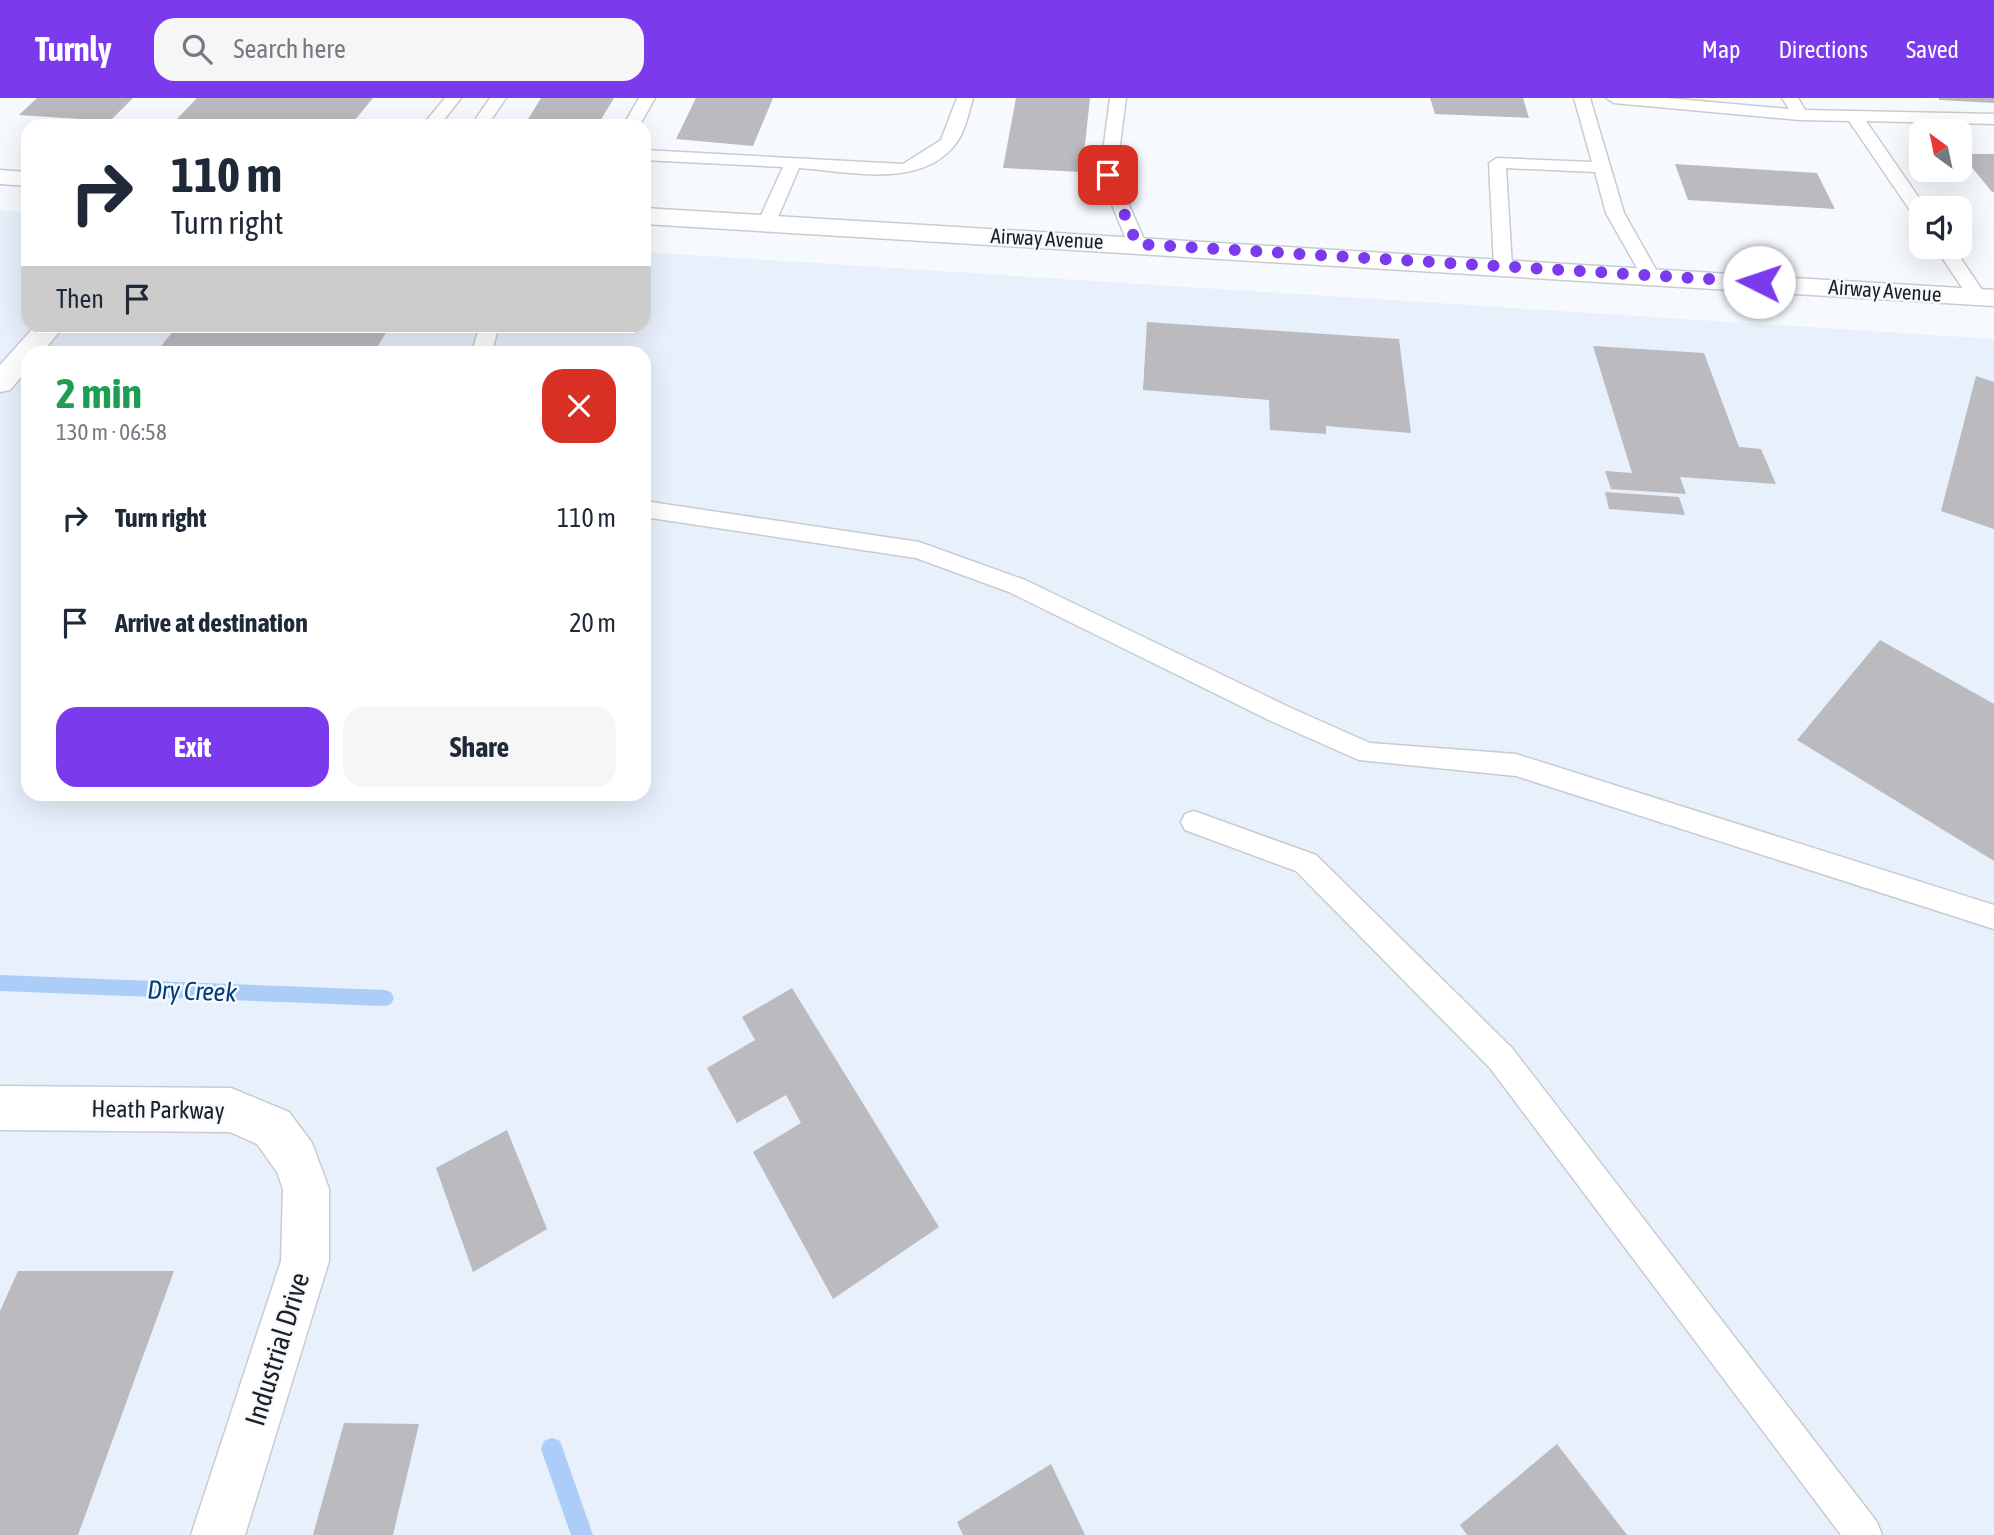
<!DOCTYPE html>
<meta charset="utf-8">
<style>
body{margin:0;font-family:"Asap Condensed",sans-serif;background:#f6f6f7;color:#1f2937;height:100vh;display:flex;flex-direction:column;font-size:26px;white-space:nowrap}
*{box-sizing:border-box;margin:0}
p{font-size:23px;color:#747a83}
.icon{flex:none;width:38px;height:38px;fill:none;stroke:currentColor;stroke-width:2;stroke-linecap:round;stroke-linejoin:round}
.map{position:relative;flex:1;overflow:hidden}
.side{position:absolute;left:21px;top:248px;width:630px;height:455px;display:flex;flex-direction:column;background:#fff;border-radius:21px;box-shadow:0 7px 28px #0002}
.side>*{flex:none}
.guide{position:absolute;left:21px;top:21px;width:630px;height:214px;border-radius:21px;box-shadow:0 7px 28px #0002;background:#fff;color:#1f2937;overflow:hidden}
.needle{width:46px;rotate:327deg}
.tools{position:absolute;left:1909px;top:21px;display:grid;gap:14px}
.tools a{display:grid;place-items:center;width:63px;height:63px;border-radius:14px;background:#fff;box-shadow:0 7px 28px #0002;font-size:35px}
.pin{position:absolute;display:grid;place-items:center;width:60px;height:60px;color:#fff;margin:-30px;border-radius:14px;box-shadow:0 4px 10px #0006}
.me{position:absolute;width:77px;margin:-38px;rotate:274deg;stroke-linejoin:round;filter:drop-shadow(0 0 5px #0008)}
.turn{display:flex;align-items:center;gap:24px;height:147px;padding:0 35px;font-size:32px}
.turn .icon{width:91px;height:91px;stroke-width:2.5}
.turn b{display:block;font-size:49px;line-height:60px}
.then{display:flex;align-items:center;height:66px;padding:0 35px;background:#0003;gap:14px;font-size:26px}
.round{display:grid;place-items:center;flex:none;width:74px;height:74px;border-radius:21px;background:#f6f6f7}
.headline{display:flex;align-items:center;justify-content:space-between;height:119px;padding:0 35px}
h1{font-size:42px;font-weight:700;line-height:52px;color:#1e9e55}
.primary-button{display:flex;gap:14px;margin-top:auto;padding:14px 35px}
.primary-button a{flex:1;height:80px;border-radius:21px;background:#7c3aed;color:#fff;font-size:28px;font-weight:700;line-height:80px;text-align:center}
.primary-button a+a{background:#f6f6f7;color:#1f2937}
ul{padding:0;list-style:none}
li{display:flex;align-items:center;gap:21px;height:105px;padding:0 35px}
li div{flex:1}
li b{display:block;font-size:26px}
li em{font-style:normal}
header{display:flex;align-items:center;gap:42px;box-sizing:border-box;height:98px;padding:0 35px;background:#7c3aed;color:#fff}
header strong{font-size:33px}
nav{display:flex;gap:38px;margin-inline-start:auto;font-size:24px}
.search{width:490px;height:63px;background:#f6f6f7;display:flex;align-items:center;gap:18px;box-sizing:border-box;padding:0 24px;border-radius:21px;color:#747a83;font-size:26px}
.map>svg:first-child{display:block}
.built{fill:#e7f0fb;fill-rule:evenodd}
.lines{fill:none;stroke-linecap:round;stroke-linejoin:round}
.stream{fill:#accdf7;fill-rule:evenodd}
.building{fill:#bbbabf}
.service-casing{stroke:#c8ccd1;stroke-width:3}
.minor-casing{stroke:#c8ccd1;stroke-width:3}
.service{fill:#fff;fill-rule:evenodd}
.minor{fill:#fff;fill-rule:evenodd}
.route{stroke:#7c3aed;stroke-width:12;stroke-dasharray:0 21.6}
.labels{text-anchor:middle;stroke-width:5;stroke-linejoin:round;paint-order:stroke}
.far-street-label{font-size:21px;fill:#1e2022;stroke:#f6faff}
.street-label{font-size:24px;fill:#1e2022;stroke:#f6faff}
.water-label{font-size:26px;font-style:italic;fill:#013d79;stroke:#f6faff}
.near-street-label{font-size:28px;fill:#1e2022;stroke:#f6faff}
</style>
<header>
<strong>Turnly</strong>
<div class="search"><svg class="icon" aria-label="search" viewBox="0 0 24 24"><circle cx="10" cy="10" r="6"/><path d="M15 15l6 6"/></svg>Search here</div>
<nav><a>Map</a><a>Directions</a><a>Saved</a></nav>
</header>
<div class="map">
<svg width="1994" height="1437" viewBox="0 0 1994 1437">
<rect width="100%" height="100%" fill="#f6faff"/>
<path class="built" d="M0 112 28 114V228H644V154L1994 241V1437H0ZM28 256H644V696H28Z"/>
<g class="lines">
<g class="stream">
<path d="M0 877 385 892 391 894 394 900 391 906 385 908 0 893Z"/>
<path d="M552 1340 560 1343 593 1437H571L541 1351 544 1343Z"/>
</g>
</g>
<g class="building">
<path d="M37 0H133L110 23 19 17Z"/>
<path d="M197 0H373L350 28H249L176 22Z"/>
<path d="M541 0H614L597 28H524Z"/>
<path d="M696 0H773L753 48 676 41Z"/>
<path d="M1016 0H1090L1082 74 1003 70Z"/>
<path d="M1430 0H1523L1529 20 1435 16Z"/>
<path d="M1939 0H1994V5L1939 2Z"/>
<path d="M1961 56H1994V94H1992Z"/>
<path d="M1675 66 1817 75 1835 111 1688 102Z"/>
<path d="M1147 224 1399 241 1411 335 1326 328V336L1270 332 1269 302 1143 292Z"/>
<path d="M177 228H390L373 256H155Z"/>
<path d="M1593 248 1704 255 1739 349 1761 351 1776 386 1680 379 1686 396 1611 391 1605 373 1632 375Z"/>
<path d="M1976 278 1994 284V431L1941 413Z"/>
<path d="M1605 394 1679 399 1685 417 1609 411Z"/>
<path d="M1880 542 1994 606V763L1797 642Z"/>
<path d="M792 890 939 1129 833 1201 753 1054 801 1025 786 997 737 1025 707 970 755 942 742 919Z"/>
<path d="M507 1032 547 1131 473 1174 436 1070Z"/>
<path d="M18 1173H174L78 1437H0V1213Z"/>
<path d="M344 1325 419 1326 393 1437H313Z"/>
<path d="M1557 1346 1627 1437H1467L1460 1427Z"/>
<path d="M1051 1366 1085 1437H963L957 1424Z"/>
</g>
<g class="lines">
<g class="service-casing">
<g id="service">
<path d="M445 0H461L439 28H422Z"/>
<path d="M490 0H506L487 28H471Z"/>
<path d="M639 0H655L639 28H623Z"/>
<path d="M957 0H973C968 17 965 36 953 49 917 91 847 73 799 70L775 126 766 131 757 126 783 69 644 62V52L903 66 941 42Z"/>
<path d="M1110 0H1126L1116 77 1146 146 1137 151 1128 146 1100 77Z"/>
<path d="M1574 0H1590L1624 115 1659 177 1656 181H1644L1641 177 1606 115 1595 74 1506 70 1512 168 1503 173 1494 168 1489 65 1497 60 1592 64Z"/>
<path d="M1606 0H1666L1789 11 1782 0H1798L1805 12 1994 16V26L1866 23 1926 110H1922V122L1916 121 1849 23 1800 22 1614 5Z"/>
<path d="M1935 149H1953L1987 199 1985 203H1971Z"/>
<path d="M480 228H499L491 256H471Z"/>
<path d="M644 403 919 444 1025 482 1291 610 1370 645 1516 656 1994 807V831L1516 678 1359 662 1273 624 1009 494 916 460 644 419Z"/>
<path d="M1194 713 1316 757 1512 950 1877 1424 1882 1437H1841L1490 970 1296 773 1185 732 1181 724 1185 716Z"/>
</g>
</g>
<g class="minor-casing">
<g id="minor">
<path d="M0 72 28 74V88L0 86Z"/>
<path d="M644 110 1994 192V208L644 126Z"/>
<path d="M35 228H64L41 256H28V271L10 292 0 294V267Z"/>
<path d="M0 988 231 990 289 1014 312 1045 329 1091V1163L245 1437H191L281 1163 283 1091 277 1074 257 1046 230 1034 0 1032Z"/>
</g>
</g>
<use href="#service" class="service"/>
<use href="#minor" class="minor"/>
</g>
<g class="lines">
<path class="route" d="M1108 77 1137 146 1759 184"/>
</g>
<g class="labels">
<g class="far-street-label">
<text transform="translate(1047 141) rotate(3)" y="7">Airway Avenue</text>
<text transform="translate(1885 193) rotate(4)" y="7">Airway Avenue</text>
</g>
<g class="street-label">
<text transform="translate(158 1012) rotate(1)" y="8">Heath Parkway</text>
</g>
<g class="water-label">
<text transform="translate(192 893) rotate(2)" y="9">Dry Creek</text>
</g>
<g class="near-street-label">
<text transform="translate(277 1251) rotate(-73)" y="10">Industrial Drive</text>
</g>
</g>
</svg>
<div class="tools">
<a><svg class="needle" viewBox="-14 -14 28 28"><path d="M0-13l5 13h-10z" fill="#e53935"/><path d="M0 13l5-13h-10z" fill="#747a83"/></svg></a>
<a><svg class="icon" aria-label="sound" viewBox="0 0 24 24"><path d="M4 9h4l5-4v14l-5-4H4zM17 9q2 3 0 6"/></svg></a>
</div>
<div class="pin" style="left:1108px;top:77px;background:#d93025"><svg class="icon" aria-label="arrive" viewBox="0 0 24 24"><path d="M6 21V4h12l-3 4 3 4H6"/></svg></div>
<svg class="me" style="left:1759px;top:184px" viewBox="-20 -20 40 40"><circle r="19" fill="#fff"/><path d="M0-13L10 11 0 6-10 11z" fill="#7c3aed"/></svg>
<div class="guide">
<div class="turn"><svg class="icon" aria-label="right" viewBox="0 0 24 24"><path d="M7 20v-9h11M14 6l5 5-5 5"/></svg><div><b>110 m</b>Turn right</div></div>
<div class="then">Then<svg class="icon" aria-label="arrive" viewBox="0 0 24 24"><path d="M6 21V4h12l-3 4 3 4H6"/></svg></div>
</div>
<section class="side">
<div class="headline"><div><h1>2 min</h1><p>130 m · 06:58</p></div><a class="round" style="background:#d93025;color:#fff"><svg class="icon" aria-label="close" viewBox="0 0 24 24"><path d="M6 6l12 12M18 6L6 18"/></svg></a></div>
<ul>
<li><svg class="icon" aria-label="right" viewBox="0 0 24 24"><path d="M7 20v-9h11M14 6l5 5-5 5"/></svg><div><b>Turn right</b></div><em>110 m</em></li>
<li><svg class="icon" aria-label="arrive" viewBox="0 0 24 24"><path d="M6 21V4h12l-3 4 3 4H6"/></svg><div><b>Arrive at destination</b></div><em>20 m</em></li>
</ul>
<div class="primary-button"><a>Exit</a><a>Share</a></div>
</section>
</div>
